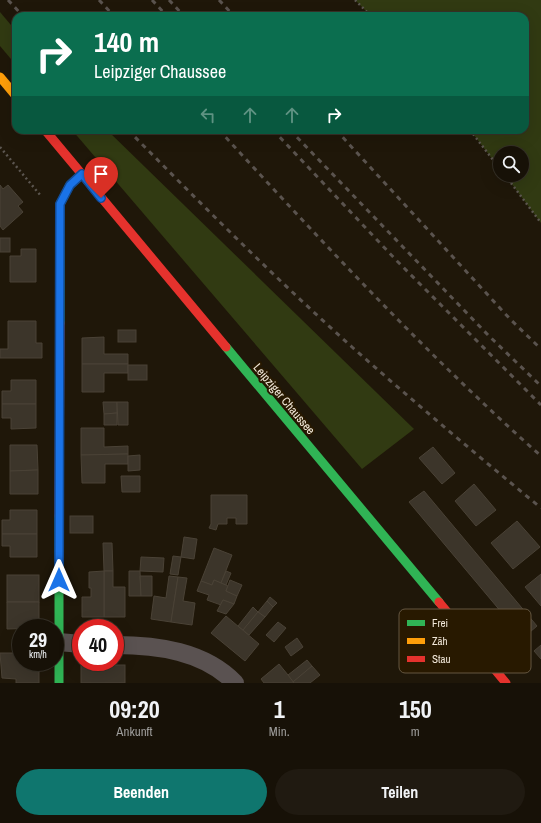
<!DOCTYPE html>
<html lang="de">
<meta charset="utf-8">
<style>
body{margin:0;font-family:"Archivo Narrow",sans-serif;background:#201a11;color:#f1f3f6;height:100vh;display:flex;flex-direction:column;font-size:15px;white-space:nowrap}
*{box-sizing:border-box;margin:0}
p{font-size:13px;color:#9e9d9b}
.icon{flex:none;width:22px;height:22px;fill:none;stroke:currentColor;stroke-width:2;stroke-linecap:round;stroke-linejoin:round}
.map{position:relative;height:683px;overflow:hidden}
.side{display:flex;flex-direction:column;background:#171107;flex:1}
.side>*{flex:none}
.guide{position:absolute;left:12px;top:12px;width:517px;height:122px;border-radius:12px;box-shadow:0 4px 16px #0002,0 0 0 1px #363128;background:#0b6e4f;color:#fff;overflow:hidden}
.buttons{position:absolute;left:493px;top:146px;display:grid;gap:8px}
.buttons a{display:grid;place-items:center;width:36px;height:36px;border-radius:50%;background:#171107;box-shadow:0 4px 16px #0002,0 0 0 1px #363128;font-size:20px}
.speed{position:absolute;left:12px;top:619px;display:flex;gap:8px;font-size:20px;font-weight:700;text-align:center}
.speed>*{display:grid;place-content:center;width:52px;height:52px;border-radius:50%;background:#171107;box-shadow:0 4px 16px #0002,0 0 0 1px #363128;line-height:1}
.speed small{font-size:10px;font-weight:400}
.speed .limit{border:6px solid #d22;background:#fff;color:#111}
.pin{position:absolute;display:grid;place-items:center;width:34px;height:34px;color:#fff;margin:-41px -17px;border-radius:50% 50% 50% 0;rotate:-45deg;box-shadow:0 0 4px #0007}
.pin .icon{rotate:45deg}
.me{position:absolute;width:44px;margin:-22px;rotate:0deg;stroke-linejoin:round;filter:drop-shadow(0 0 3px #0008)}
.turn{display:flex;align-items:center;gap:14px;height:84px;padding:0 16px;font-size:18px}
.turn .icon{width:52px;height:52px;stroke-width:2.5}
.turn b{display:block;font-size:28px;line-height:34px}
.lanes{display:flex;align-items:center;height:38px;padding:0 16px;background:#0003;justify-content:center;gap:20px;direction:ltr}
.lanes .off{opacity:.35}
.eta{display:flex;justify-content:space-evenly;align-items:center;height:68px;text-align:center}
.eta b{font-size:24px;font-weight:700;line-height:28px}
.primary-button{display:flex;gap:8px;margin-top:auto;padding:8px 16px}
.primary-button a{flex:1;height:46px;border-radius:24px;background:#0f766e;color:#fff;font-size:16px;font-weight:700;line-height:46px;text-align:center}
.primary-button a+a{background:#201a11;color:#f1f3f6}
.map>svg:first-child{display:block}
.green{fill:#313a12}
.building{fill:#3c352a;stroke:#4a4236}
.lines{fill:none;stroke-linecap:round;stroke-linejoin:round}
.path{stroke:#5c5650;stroke-width:2.5;stroke-dasharray:2 3;stroke-linecap:butt}
.street{stroke:#5a5251;stroke-width:18}
.fast{stroke:#30b455;stroke-width:9}
.slow{stroke:#ff9f0a;stroke-width:9}
.jam{stroke:#e5322d;stroke-width:9}
.rail{stroke:#5a534e;stroke-width:3;stroke-dasharray:5 5;stroke-linecap:butt}
.route-casing{stroke:#114b97;stroke-width:10}
.route{stroke:#1a73e8;stroke-width:7}
.labels{text-anchor:middle;stroke-width:4;stroke-linejoin:round;paint-order:stroke}
.street-label{font-size:12px;fill:#f2e8d9;stroke:#281900}
.key{fill:#281900;stroke:#655741;stroke-width:1}
.key-label{font-size:11px;fill:#f2e8d9}
</style>
<div class="map">
<svg width="541" height="683" viewBox="0 0 541 683">
<rect width="100%" height="100%" fill="#1f1709"/>
<g class="green">
<path d="M355 0H541V223L505 175H522V153H500V169L470 130H525V16H371Z"/>
<path d="M0 12 16 31V65L0 46Z"/>
<path d="M72 130H107L414 429 362 469Z"/>
</g>
<g class="building">
<path d="M0 185 3 189 8 185 23 202 18 206 23 212 3 230 0 226Z"/>
<rect x="0" y="238" width="10" height="14"/>
<path d="M21 249H36V282H10V256H21Z"/>
<path d="M8 321H36V343H42V358H0V349H8Z"/>
<rect x="118" y="330" width="18" height="12"/>
<path d="M104 337V354H128V364H82V338Z"/>
<path d="M82 364H128V373H104V392H82Z"/>
<rect x="128" y="365" width="19" height="15"/>
<path d="M11 380H36V404H2V391H11Z"/>
<path d="M103 402H117V413L104 414Z"/>
<path d="M117 402H128V425H118Z"/>
<path d="M2 404H36V428L11 429V418H2Z"/>
<path d="M117 413V425H104V414Z"/>
<path d="M81 428H104V447L128 446V454L81 455Z"/>
<path d="M10 445H37L38 470 10 471Z"/>
<path d="M433 447 455 473 442 484 419 458Z"/>
<path d="M128 454V464H105V483H82L81 455Z"/>
<path d="M140 455V470L128 471V456Z"/>
<path d="M38 470V494H10V471Z"/>
<path d="M121 476H140V492H122Z"/>
<path d="M474 484 496 510 476 526 455 501Z"/>
<path d="M424 491 537 626 523 638 409 502Z"/>
<path d="M211 495H247V524H236V518H227V524H218L216 530 209 528 211 524Z"/>
<path d="M10 510H37V534H2V520H10Z"/>
<rect x="70" y="516" width="23" height="17"/>
<path d="M517 521 540 547 513 569 491 543Z"/>
<path d="M2 534H37V557H10V546H2Z"/>
<path d="M184 537 197 539 194 559 181 557Z"/>
<path d="M103 543H112L113 571H104Z"/>
<path d="M214 548 232 555 221 583 214 580 212 585 201 581Z"/>
<path d="M173 556 181 557 178 575 170 574Z"/>
<path d="M141 557 164 558 163 572 140 571Z"/>
<path d="M104 571H113V587H125V617H104Z"/>
<path d="M104 571V617H82V597H91V588H89V572Z"/>
<path d="M129 571H140L141 596H129Z"/>
<path d="M226 571 231 573 226 585 221 583Z"/>
<path d="M541 574V606L525 587Z"/>
<rect x="7" y="575" width="32" height="27"/>
<path d="M140 576H152V596H141Z"/>
<path d="M169 576 178 577 171 622 151 619 154 596 166 598Z"/>
<path d="M178 577 187 578 183 601 195 603 192 625 171 622Z"/>
<path d="M214 580 228 586 226 591 237 596 234 604 223 600 221 605 207 600 209 595 197 591 201 581 212 585Z"/>
<path d="M230 580 242 585 237 596 226 591Z"/>
<path d="M270 597 277 603 273 607 267 601Z"/>
<path d="M223 600 234 604 226 614 217 611Z"/>
<path d="M267 601 273 607 265 617 258 612Z"/>
<path d="M7 602H39V628L7 629Z"/>
<path d="M253 607 258 612 243 630 238 626Z"/>
<path d="M258 612 265 617 249 635 243 630Z"/>
<path d="M226 616 259 644 245 661 211 633Z"/>
<path d="M278 622 286 628 274 642 266 635Z"/>
<path d="M297 638 303 647 291 656 285 647Z"/>
<path d="M541 645V659L534 651Z"/>
<path d="M0 653H21V662H39V683H16V679L2 678Z"/>
<path d="M307 660 312 666 293 682 288 675Z"/>
<path d="M279 664 288 675 294 683H264L261 679Z"/>
<rect x="81" y="665" width="44" height="18"/>
<path d="M312 666 320 675 310 683H294L293 682Z"/>
</g>
<g class="lines">
<g class="path">
<path d="M355 0 371 16"/>
<path d="M470 130 500 169"/>
<path d="M0 147 41 196"/>
<path d="M505 175 541 223"/>
</g>
<g class="street">
<path d="M59 642 81 644"/>
<path d="M115 645C157 645 204 651 235 683"/>
</g>
<g class="fast">
<path d="M60 323V204L70 185 82 174"/>
<path d="M226 347 439 602"/>
<path d="M59 683V516"/>
</g>
<path class="slow" d="M0 77 16 96"/>
<g class="jam">
<path d="M45 130 226 347"/>
<path d="M59 516 60 323"/>
<path d="M439 602 506 683"/>
</g>
<g class="rail">
<path d="M8 0 23 16"/>
<path d="M99 0 114 16"/>
<path d="M152 0 167 16"/>
<path d="M169 0 184 16"/>
<path d="M219 0 234 16"/>
<path d="M128 130C201 204 275 278 352 347 414 402 477 455 541 508"/>
<path d="M219 130C322 242 427 355 541 456"/>
<path d="M273 130 397 261 541 405"/>
<path d="M290 130 488 335 541 386"/>
<path d="M336 130 510 319 541 349"/>
</g>
</g>
<g class="lines">
<g class="route-casing">
<path id="route" d="M59 580 60 204 70 185 82 174 101 198"/>
</g>
<use href="#route" class="route"/>
</g>
<g class="labels">
<g class="street-label">
<text transform="translate(284 399) rotate(50)" y="4">Leipziger Chaussee</text>
</g>
</g>
<rect x="399" y="609" width="132" height="64" rx="6" class="key"/>
<rect x="407" y="620" width="18" height="6" fill="#30b455"/>
<rect x="407" y="638" width="18" height="6" fill="#ff9f0a"/>
<rect x="407" y="656" width="18" height="6" fill="#e5322d"/>
<g class="key-label">
<text x="432" y="627">Frei</text>
<text x="432" y="645">Zäh</text>
<text x="432" y="663">Stau</text>
</g>
</svg>
<div class="buttons">
<a><svg class="icon" aria-label="search" viewBox="0 0 24 24"><circle cx="10" cy="10" r="6"/><path d="M15 15l6 6"/></svg></a>
</div>
<div class="speed"><div>29<small>km/h</small></div><div class="limit">40</div></div>
<div class="pin" style="left:101px;top:198px;background:#d93025"><svg class="icon" aria-label="arrive" viewBox="0 0 24 24"><path d="M6 21V4h12l-3 4 3 4H6"/></svg></div>
<svg class="me" style="left:59px;top:580px" viewBox="-20 -20 40 40"><path d="M0-17L14 15 0 8-14 15z" fill="#1a73e8" stroke="#fff" stroke-width="4"/></svg>
<div class="guide">
<div class="turn"><svg class="icon" aria-label="right" viewBox="0 0 24 24"><path d="M7 20v-9h11M14 6l5 5-5 5"/></svg><div><b>140 m</b>Leipziger Chaussee</div></div>
<div class="lanes"><svg class="icon off" aria-label="left" viewBox="0 0 24 24"><path d="M17 20v-9H6M10 6l-5 5 5 5"/></svg><svg class="icon off" aria-label="ahead" viewBox="0 0 24 24"><path d="M12 20V5M6 11l6-6 6 6"/></svg><svg class="icon off" aria-label="ahead" viewBox="0 0 24 24"><path d="M12 20V5M6 11l6-6 6 6"/></svg><svg class="icon" aria-label="right" viewBox="0 0 24 24"><path d="M7 20v-9h11M14 6l5 5-5 5"/></svg></div>
</div>
</div>
<section class="side">
<div class="eta">
<div><b>09:20</b><p>Ankunft</p></div>
<div><b>1</b><p>Min.</p></div>
<div><b>150</b><p>m</p></div>
</div>
<div class="primary-button"><a>Beenden</a><a>Teilen</a></div>
</section>
